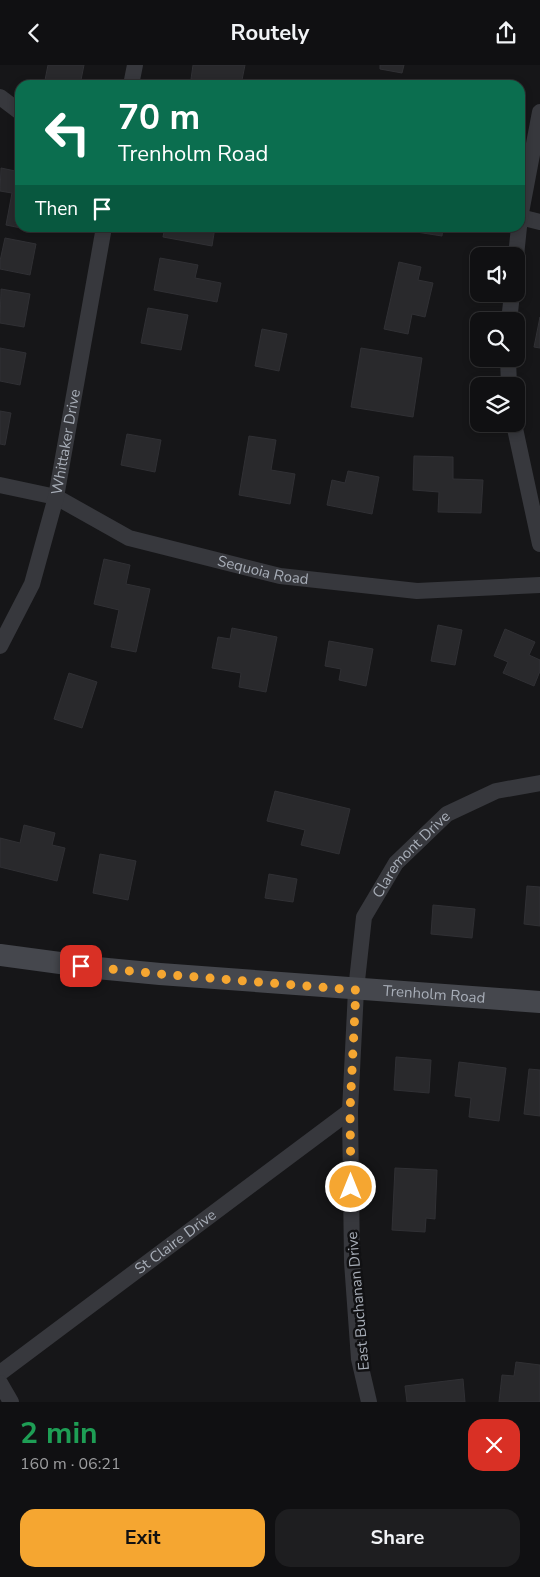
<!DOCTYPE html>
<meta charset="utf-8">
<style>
body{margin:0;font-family:"Nunito Sans",sans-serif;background:#1e1e20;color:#f1f3f6;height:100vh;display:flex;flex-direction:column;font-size:19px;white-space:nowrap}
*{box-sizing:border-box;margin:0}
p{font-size:16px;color:#9c9d9f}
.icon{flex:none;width:28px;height:28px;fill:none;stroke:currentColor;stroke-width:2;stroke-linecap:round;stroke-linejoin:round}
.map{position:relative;height:1337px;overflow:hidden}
.details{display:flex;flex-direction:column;background:#101012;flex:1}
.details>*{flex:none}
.banner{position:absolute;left:15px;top:15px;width:510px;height:152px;border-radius:15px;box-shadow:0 2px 8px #0003,0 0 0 1px #303032;background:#0b6e4f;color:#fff;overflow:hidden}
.controls{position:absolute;left:470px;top:182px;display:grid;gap:10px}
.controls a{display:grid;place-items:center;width:55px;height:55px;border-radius:10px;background:#101012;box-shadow:0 2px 8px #0003,0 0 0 1px #303032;font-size:25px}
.pin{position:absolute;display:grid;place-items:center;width:42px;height:42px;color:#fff;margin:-21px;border-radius:10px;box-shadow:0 2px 8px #0006}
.me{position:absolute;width:55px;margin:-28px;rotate:0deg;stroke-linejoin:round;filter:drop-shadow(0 0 4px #0008)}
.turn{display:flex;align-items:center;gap:18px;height:105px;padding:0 20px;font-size:22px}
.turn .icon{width:65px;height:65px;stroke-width:2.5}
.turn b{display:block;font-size:35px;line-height:42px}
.then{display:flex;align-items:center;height:48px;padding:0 20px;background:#0003;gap:10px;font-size:19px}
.round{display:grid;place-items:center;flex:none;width:52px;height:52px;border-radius:15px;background:#1e1e20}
.headline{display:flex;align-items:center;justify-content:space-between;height:85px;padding:0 20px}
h1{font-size:30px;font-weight:700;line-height:38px;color:#1e9e55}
.cta{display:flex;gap:10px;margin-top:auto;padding:10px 20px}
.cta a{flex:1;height:58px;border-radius:15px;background:#f5a631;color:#111;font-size:20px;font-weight:700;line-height:58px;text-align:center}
.cta a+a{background:#1e1e20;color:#f1f3f6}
header{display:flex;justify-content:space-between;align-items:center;height:65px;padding:0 20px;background:#101012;font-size:22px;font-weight:700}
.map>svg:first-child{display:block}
.building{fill:#29292c;stroke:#303034}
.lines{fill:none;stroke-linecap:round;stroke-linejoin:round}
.minor{stroke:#37383d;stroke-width:16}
.secondary{stroke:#45474d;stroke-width:22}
.route{stroke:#f5a631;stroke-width:9;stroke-dasharray:0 16.2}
.labels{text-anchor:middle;stroke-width:5;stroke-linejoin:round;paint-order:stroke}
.street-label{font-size:15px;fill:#a8aeb8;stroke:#111113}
</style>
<header><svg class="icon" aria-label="back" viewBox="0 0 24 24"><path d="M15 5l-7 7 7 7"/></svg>Routely<svg class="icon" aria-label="share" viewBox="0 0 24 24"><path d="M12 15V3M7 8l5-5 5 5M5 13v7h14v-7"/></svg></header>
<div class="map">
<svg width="540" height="1337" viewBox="0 0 540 1337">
<rect width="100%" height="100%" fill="#161618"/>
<g class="building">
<path d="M48 0H84L80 20H68L45 15Z"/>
<path d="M193 0H245L241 20H224L191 14Z"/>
<path d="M380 0H404L402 8 380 4Z"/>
<path d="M1 103 20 107V162H36V166L6 160 12 128 0 126Z"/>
<path d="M165 162H215L212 181 163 172Z"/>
<path d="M411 162H443L442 171 410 166Z"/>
<path d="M5 173 36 179 30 210 0 204V196Z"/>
<path d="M160 193 198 200 195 213 221 218 217 237 154 225Z"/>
<path d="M399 197 421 202 418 215 433 218 425 252 412 249 408 269 384 264Z"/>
<path d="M1 224 30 229 24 262 0 258Z"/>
<path d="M148 243 188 250 181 285 141 278Z"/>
<path d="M540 252V283L534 282Z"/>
<path d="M262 264 287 269 279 306 255 301Z"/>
<path d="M0 283 26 288 20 320 0 316Z"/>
<path d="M361 283 422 293 413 352 351 342Z"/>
<path d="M0 346 11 348 5 380 0 379Z"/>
<path d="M127 369 161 375 155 407 121 400Z"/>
<path d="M249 371 276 375 271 405 295 409 290 439 239 430Z"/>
<path d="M414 391 453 392V414L483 415 481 448 438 447 439 427 413 425Z"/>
<path d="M348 406 379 412 372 449 327 440 332 415 345 418Z"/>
<path d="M104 494 130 500 126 519 150 524 136 587 111 582 119 545 94 539Z"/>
<path d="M438 560 462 565 455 600 431 596Z"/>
<path d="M232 563 277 572 266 627 239 622 241 608 212 603 218 572 230 574Z"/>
<path d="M505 564 535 577 529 590 540 595V606L534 621 503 608 508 597 494 591Z"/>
<path d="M329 576 373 584 366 621 339 615 341 604 325 601Z"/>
<path d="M69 608 97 617 82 663 54 654Z"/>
<path d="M275 726 350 744 339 789 301 780 305 765 267 756Z"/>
<path d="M24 760 55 768 52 780 65 783 57 816 0 802V773L20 778Z"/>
<path d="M100 789 136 796 128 835 93 828Z"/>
<path d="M269 809 297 814 293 837 265 833Z"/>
<path d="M527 821 540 822V861L524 859Z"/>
<path d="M433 840 475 844 472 873 431 869Z"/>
<path d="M396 992 431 995 429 1028 394 1025Z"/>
<path d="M459 997 506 1003 499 1056 469 1052 471 1033 455 1031Z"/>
<path d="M529 1004 540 1005V1051L524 1049Z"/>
<path d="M395 1103 437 1105 435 1154 426 1153 425 1167 392 1165Z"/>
<path d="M516 1297 540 1300V1337H499L502 1310 514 1311Z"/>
<path d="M463 1314 465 1337H407L405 1321Z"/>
</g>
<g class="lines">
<g class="minor">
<path d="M131 20 135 0"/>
<path d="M0 32 20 47"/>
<path d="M520 152 540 157"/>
<path d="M520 153 540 47"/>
<path d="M516 191 519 162"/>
<path d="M509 256 512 229"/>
<path d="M508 294 509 321"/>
<path d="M514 359 540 479"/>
<path id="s1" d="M0 420 56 432 129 473 280 511 417 526 540 520"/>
<path id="s2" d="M0 581 32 519 56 432 104 162"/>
<path id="s3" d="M0 1308 350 1046"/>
<path d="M0 1318 11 1337"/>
<path id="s4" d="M369 1337 359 1294 352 1197 350 1046 356 925 364 852 396 798 447 749 496 726 540 718"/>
</g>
<path class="secondary" id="s5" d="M0 890 97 903 160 909 540 937"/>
</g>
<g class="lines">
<path class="route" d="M81 901 160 909 356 925 350 1046 351 1122"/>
</g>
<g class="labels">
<g class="street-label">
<text dy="5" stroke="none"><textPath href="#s2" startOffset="216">Whittaker Drive</textPath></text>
<text dy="5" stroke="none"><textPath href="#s1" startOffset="279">Sequoia Road</textPath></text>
<text dy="5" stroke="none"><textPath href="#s4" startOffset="566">Claremont Drive</textPath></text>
<text dy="5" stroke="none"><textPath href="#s5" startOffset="436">Trenholm Road</textPath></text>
<text dy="5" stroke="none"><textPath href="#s3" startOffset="219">St Claire Drive</textPath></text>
<text transform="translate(358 1236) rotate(-95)" y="5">East Buchanan Drive</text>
</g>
</g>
</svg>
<div class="controls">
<a><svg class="icon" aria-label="sound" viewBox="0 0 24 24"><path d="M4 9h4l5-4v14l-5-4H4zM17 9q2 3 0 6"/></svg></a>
<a><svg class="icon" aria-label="search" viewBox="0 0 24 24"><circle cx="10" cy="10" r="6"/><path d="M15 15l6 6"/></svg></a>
<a><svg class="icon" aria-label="layers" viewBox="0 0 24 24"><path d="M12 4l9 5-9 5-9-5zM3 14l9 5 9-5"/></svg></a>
</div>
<div class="pin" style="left:81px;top:901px;background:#d93025"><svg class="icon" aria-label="arrive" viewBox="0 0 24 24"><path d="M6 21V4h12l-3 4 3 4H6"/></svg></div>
<svg class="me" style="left:351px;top:1122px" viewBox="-20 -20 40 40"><circle r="17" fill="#f5a631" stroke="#fff" stroke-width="3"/><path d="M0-11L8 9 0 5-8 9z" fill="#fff"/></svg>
<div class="banner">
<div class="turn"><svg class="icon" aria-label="left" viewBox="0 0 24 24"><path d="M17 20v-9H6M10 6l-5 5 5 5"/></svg><div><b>70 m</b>Trenholm Road</div></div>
<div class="then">Then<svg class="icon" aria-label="arrive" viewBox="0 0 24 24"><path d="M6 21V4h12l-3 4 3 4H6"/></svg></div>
</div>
</div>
<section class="details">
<div class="headline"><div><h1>2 min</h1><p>160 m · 06:21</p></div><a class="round" style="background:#d93025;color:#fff"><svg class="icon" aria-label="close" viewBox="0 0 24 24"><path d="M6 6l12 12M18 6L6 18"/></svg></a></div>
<div class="cta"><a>Exit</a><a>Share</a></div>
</section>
